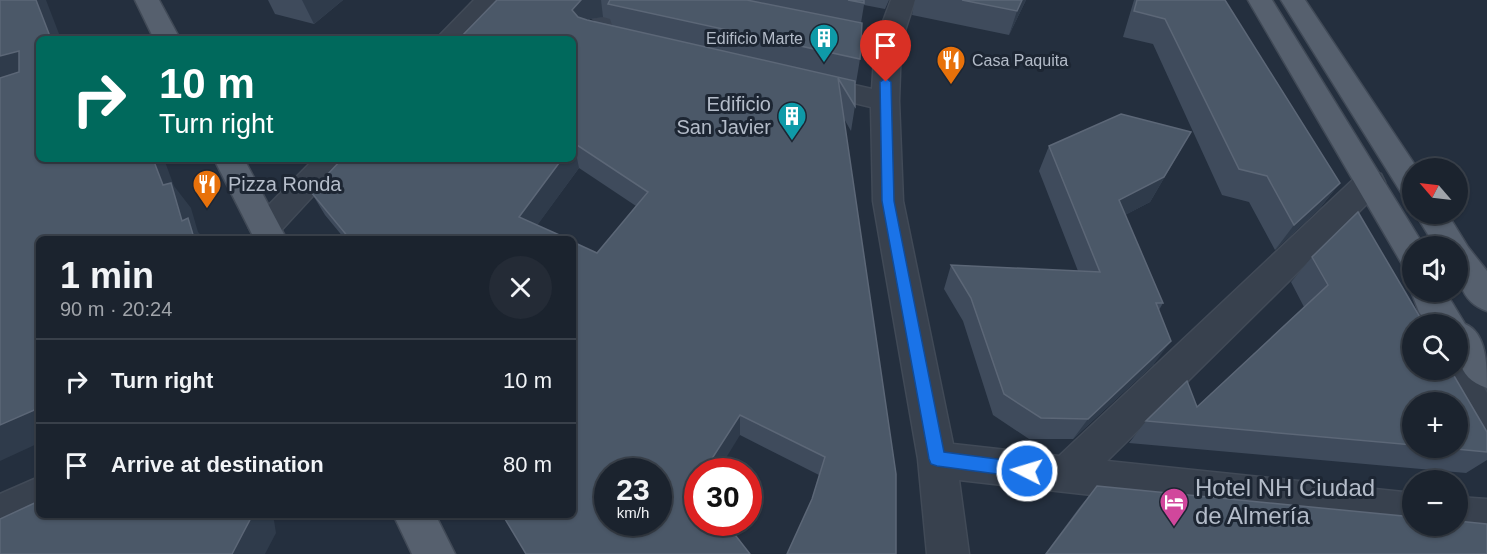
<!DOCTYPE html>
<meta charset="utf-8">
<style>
body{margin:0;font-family:Arial,sans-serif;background:#242b36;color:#f1f3f6;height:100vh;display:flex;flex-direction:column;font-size:22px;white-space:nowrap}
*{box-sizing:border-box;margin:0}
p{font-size:20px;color:#a0a4aa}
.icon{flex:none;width:33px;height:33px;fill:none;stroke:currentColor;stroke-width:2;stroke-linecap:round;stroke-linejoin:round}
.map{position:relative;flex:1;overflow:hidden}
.side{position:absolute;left:36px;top:236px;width:540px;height:282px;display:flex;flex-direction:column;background:#1b232e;border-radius:9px;box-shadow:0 2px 4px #0004,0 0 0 2px #39404a}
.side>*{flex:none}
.hud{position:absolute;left:36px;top:36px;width:540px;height:126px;border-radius:9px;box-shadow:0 2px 4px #0004,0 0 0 2px #39404a;background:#00695c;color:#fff;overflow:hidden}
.needle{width:39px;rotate:298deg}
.fabs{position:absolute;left:1402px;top:158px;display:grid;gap:12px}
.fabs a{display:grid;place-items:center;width:66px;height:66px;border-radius:50%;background:#1b232e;box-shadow:0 2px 4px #0004,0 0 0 2px #39404a;font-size:30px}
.speed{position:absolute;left:594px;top:458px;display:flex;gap:12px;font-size:30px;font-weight:700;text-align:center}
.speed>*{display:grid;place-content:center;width:78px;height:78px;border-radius:50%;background:#1b232e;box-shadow:0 2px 4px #0004,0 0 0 2px #39404a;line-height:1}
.speed small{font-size:15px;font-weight:400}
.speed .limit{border:9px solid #d22;background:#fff;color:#111}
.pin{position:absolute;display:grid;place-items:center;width:51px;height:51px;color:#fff;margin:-62px -26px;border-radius:50% 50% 50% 0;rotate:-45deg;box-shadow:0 0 6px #0007}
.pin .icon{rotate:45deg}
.me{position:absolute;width:66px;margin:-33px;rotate:275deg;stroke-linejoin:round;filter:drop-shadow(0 0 4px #0008)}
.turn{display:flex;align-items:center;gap:21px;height:126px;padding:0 24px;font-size:27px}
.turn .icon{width:78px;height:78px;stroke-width:2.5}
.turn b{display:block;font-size:42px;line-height:51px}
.round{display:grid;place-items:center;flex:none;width:63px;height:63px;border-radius:32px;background:#242b36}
.head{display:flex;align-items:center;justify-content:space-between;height:102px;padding:0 24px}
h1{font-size:36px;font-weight:700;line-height:45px}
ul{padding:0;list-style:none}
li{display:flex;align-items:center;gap:18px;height:84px;padding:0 24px;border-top:2px solid #39404a}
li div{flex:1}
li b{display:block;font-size:22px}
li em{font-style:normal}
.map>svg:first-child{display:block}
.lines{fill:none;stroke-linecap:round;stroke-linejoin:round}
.minor-tunnel{stroke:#3a4453;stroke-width:28;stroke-dasharray:28 14;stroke-linecap:butt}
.minor-casing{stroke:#414a57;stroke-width:3}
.major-casing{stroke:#414a57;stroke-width:3}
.minor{fill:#38414e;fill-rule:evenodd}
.major{fill:#56606e;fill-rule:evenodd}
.wall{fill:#3f4b5c;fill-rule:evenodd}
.shaded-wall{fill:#2f3b4b}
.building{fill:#4b5868;stroke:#5c6777;stroke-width:1.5;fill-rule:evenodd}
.route{fill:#1a73e8;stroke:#114b97;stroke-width:1.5}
.labels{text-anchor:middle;stroke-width:6;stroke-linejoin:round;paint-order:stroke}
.far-poi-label{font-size:16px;fill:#b4bcc9;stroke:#1d2633;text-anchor:end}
.poi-label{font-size:20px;fill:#b4bcc9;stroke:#1d2633;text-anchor:end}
.near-poi-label{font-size:24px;fill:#b4bcc9;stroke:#1d2633;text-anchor:start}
</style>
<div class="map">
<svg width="1487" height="554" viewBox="0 0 1487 554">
<rect width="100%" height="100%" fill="#242f3e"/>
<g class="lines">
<path class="minor-tunnel" d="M599 25 619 0"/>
<g class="minor-casing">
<g id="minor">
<path d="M474 0H500L463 39H436Z"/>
<path d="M891 0H915L901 43 899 101 903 201 953 444 1059 456 1359 174 1370 171 1381 174 1385 182 1381 190 1107 461 1413 493V525L1427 526 1413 531 959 480 969 554H927L918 459 873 201 871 107 800 90 797 84 800 78 810 75 872 89 875 43Z"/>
<path d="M314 159H347L276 236 261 238 254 236 249 228 254 220Z"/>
<path d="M1458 355 1467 358 1487 393V445L1474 440 1458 411V402H1453L1436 369H1458Z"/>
<path d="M39 477V514H42L0 534V494Z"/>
<path d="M1458 497 1487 499V539L1458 537 1444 531 1441 525H1458Z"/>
</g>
</g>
<g class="major-casing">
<g id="major">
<path d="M135 0H159L180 39H154Z"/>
<path d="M1248 0H1272L1424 246H1413V267L1402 264Z"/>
<path d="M1281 0H1305L1417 168H1413V197L1402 194Z"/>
<path d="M214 159H244L286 238H254Z"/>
<path d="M1415 213H1447L1468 247 1487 271V311C1456 300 1458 273 1458 246H1435Z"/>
<path d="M1413 288V291H1445L1465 324C1487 333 1487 366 1487 388 1454 377 1458 353 1458 324H1428L1419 312 1411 291Z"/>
<path d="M393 514H435L455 554H412Z"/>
</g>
</g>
<use href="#minor" class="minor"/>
<use href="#major" class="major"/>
</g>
<g class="wall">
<path d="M268 0H343L314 24 275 14Z"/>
<path d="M497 0H889L885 9 864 5 861 23 860 59 856 83H855V106L851 131 843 117 896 474 812 499 819 475 740 435 526 554 597 253 636 206 579 168 537 225 566 238H344L325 215 311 192ZM603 17 610 19 612 25 589 20 590 19Z"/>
<path d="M915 0H1026L1009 35 912 15Z"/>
<path d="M1134 0H1225L1340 183 1320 208 1275 250 1249 202 1222 195 1153 44 1123 37Z"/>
<path d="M1191 132 1150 202 1125 215 1163 303 1159 310 1154 364 1073 439H1029L993 415 963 321 944 289 951 265 1078 271 1039 171 1049 146Z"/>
<path d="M1312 257 1487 452V460L1466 473 1129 443 1146 421 1197 407 1304 307 1291 282ZM1413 402 1458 447H1413Z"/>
<path d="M1097 486 1487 554H1045L1079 508Z"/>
</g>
<g class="shaded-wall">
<path d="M36 0H46L61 39H51Z"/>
<path d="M302 0H343L314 24Z"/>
<path d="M581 0H601L603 17 590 19 577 34 572 10Z"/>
<path d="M1022 0H1026L1009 35 1017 11Z"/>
<path d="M19 51 39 76 0 89V56Z"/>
<path d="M1191 132 1150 202 1106 225 1119 200Z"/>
<path d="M574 143 579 168 528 238 519 217 562 159H573Z"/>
<path d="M153 159H164L174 186 191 208 198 232 204 238H194L182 221 163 185Z"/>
<path d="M1340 183 1320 208 1275 250 1294 225Z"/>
<path d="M1171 341 1154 364 1073 439 1088 419Z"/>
<path d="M39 408V443L0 461V425Z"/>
<path d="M740 415V435L718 471H704Z"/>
<path d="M253 514H273L276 533 265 554H232Z"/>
</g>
<g class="building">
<path d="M0 0H36L51 39H39V159H153L163 185 171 183 182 221 188 218 194 238H39V408L0 425V78L19 72V51L0 56Z"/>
<path d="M497 0H581L572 10 578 17 587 20 855 81V106L838 78 896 474V554H787L812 499 825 457 740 415 704 471H698V481L696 484 698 487V522H725L750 554H526L502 514H573V242L597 253 648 192 574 143 573 144V39H459ZM608 471H658V522H608Z"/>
<path d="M610 0H747L862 23 860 59 608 4Z"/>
<path d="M848 0H864V3Z"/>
<path d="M962 0H1022L1017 11Z"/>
<path d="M1137 0H1225L1340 183 1294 225 1267 176 1239 169 1165 19 1134 11Z"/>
<path d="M1121 114 1191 132 1164 177 1119 200 1163 303H1156L1171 341 1088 419 1041 418 1004 394 971 298 951 265 1100 272 1049 146Z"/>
<path d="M342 159H562L519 217 566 238H349L311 192Z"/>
<path d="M1358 212 1424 324H1413V369H1450L1487 432V452L1435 447H1458V402H1413V445L1146 421 1187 381 1197 407 1328 285 1312 257Z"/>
<path d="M1097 486 1413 517V525H1458V521L1487 524V554H1046Z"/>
<path d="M39 501V514H253L232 554H0V519Z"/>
</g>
<path class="route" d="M886 78 891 82 894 201 944 452 1027 463 1033 466 1035 471 1033 476 1027 478 937 466 931 464 929 459 882 201 880 82Z"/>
<defs>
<g id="building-pin" transform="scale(1.5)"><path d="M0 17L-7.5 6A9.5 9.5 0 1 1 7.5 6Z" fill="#0f9aa8" stroke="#1d2633"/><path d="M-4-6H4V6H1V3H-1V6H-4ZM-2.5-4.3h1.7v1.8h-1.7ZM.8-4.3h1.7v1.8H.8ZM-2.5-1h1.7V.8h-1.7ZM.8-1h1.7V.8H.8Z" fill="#fff"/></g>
<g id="restaurant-pin" transform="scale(1.5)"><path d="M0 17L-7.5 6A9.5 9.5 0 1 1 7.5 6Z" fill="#e8710a" stroke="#1d2633"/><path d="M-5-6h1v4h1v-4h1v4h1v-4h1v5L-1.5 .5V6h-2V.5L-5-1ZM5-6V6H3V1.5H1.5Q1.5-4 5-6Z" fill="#fff"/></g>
<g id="hotel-pin" transform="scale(1.5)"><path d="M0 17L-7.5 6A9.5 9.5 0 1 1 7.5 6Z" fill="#d1479c" stroke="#1d2633"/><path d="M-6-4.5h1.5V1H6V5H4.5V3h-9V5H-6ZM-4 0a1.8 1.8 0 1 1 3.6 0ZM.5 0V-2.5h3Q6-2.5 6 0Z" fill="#fff"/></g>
</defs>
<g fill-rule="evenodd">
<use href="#building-pin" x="824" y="38"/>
<use href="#restaurant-pin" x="951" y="60"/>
<use href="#building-pin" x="792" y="116"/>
<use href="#restaurant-pin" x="207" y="184"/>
<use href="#hotel-pin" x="1174" y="502"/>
</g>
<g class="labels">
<g class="far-poi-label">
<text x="803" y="44">Edificio Marte</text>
<text x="972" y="66" text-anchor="start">Casa Paquita</text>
</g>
<g class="poi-label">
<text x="771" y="111">Edificio<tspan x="771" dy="23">San Javier</tspan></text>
<text x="228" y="191" text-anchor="start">Pizza Ronda</text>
</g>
<g class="near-poi-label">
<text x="1195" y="496">Hotel NH Ciudad<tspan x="1195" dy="28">de Almería</tspan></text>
</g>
</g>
</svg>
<div class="fabs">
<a><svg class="needle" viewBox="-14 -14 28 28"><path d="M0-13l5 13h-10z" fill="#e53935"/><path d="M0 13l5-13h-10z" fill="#a0a4aa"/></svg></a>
<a><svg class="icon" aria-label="sound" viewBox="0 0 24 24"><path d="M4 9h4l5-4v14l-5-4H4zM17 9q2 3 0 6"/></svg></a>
<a><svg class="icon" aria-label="search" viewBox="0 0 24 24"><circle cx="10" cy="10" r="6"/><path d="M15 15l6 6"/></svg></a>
<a>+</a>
<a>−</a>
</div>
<div class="speed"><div>23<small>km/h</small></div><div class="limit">30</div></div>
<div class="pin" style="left:886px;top:82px;background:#d93025"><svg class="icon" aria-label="arrive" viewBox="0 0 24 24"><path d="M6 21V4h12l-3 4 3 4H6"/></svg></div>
<svg class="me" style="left:1027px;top:471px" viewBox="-20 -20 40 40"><circle r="17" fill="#1a73e8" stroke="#fff" stroke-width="3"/><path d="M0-11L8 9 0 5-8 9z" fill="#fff"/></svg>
<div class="hud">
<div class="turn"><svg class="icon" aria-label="right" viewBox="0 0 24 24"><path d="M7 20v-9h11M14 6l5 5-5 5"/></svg><div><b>10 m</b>Turn right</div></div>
</div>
<section class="side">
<div class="head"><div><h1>1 min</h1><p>90 m · 20:24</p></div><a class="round"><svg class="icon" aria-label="close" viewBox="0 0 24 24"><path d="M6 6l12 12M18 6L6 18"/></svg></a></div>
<ul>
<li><svg class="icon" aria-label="right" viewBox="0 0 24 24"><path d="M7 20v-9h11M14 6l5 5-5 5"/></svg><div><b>Turn right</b></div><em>10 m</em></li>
<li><svg class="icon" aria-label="arrive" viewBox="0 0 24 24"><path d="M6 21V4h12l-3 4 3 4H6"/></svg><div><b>Arrive at destination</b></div><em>80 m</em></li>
</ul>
</section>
</div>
